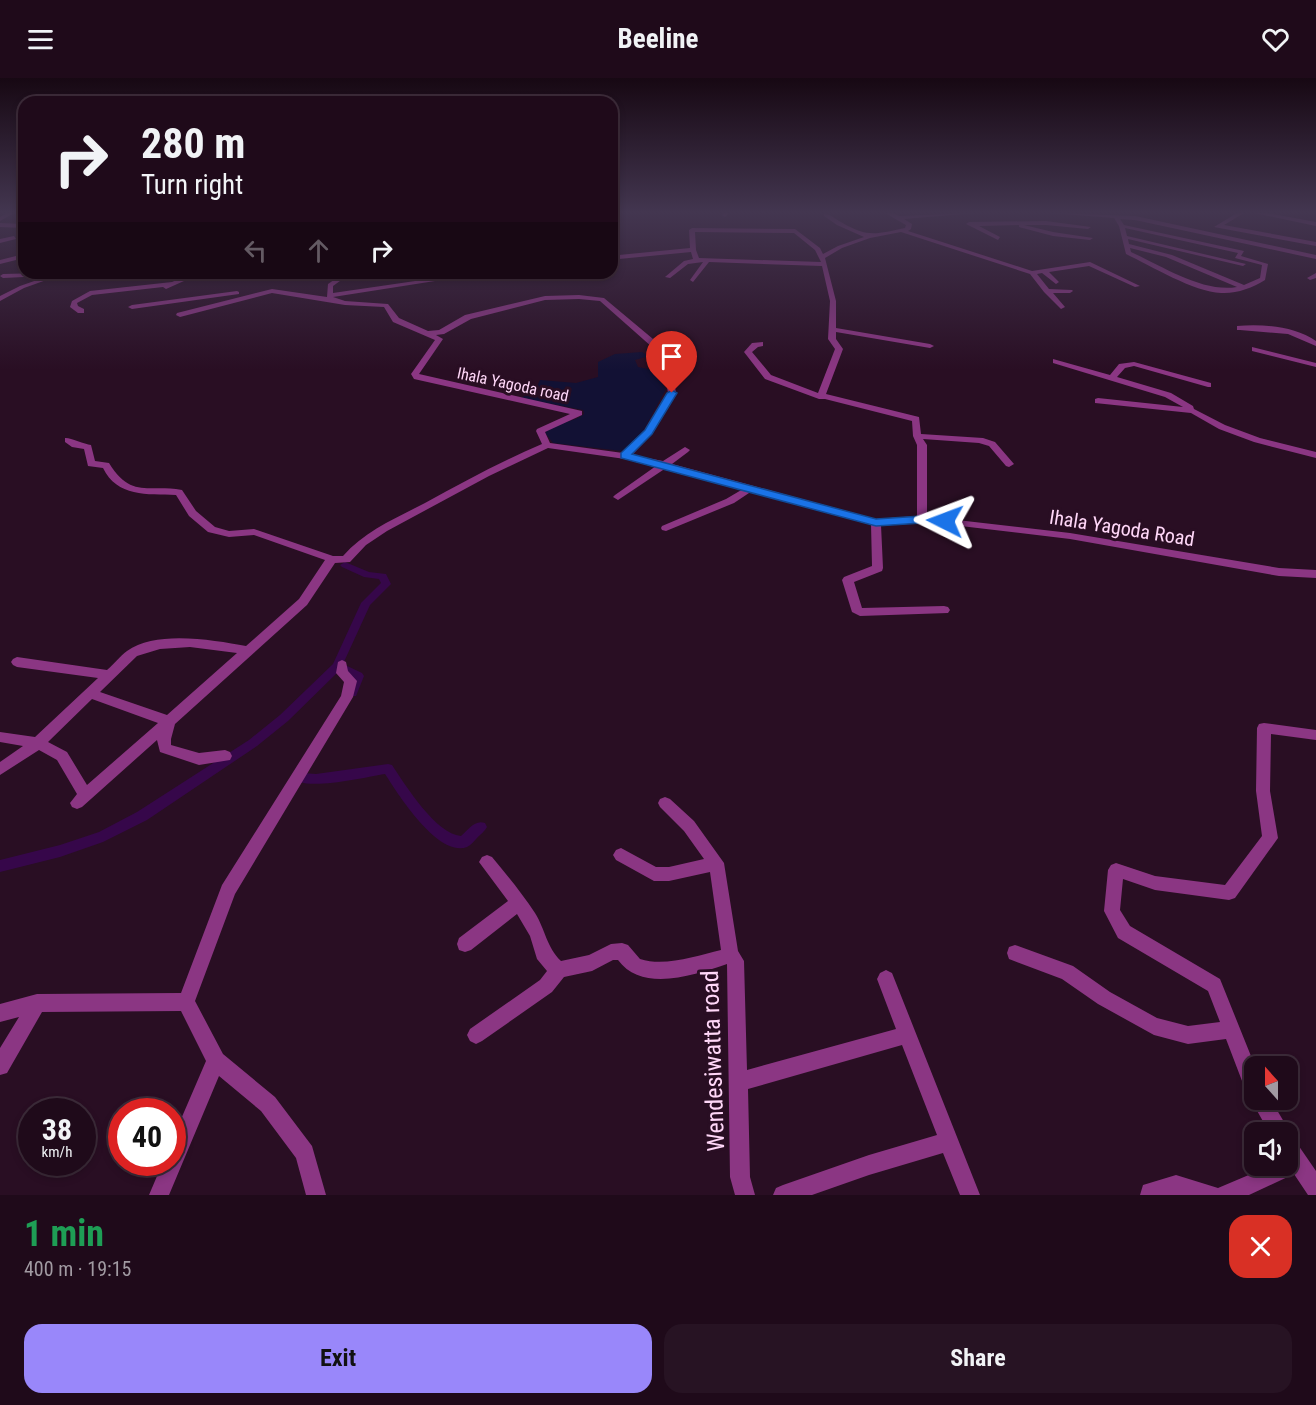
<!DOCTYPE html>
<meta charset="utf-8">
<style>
body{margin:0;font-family:"Roboto Condensed",sans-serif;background:#271323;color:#f1f3f6;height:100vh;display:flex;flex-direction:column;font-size:22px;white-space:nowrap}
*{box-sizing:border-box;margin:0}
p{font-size:20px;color:#a19aa2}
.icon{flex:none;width:33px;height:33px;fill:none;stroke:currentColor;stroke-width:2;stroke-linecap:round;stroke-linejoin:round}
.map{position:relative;height:1117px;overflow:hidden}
.side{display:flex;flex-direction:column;background:#1f0a1a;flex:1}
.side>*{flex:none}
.banner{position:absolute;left:18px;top:18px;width:600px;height:183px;border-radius:18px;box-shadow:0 3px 9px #0003,0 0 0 2px #3c2b39;background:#1f0a1a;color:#f1f3f6;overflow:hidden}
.needle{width:39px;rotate:339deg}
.buttons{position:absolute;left:1244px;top:978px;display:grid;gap:12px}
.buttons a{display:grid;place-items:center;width:54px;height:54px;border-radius:12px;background:#1f0a1a;box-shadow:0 3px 9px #0003,0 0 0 2px #3c2b39;font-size:30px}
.speed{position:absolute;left:18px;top:1020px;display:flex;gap:12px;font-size:30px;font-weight:700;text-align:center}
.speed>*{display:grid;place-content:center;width:78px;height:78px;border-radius:50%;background:#1f0a1a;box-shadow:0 3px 9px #0003,0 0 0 2px #3c2b39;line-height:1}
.speed small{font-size:15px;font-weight:400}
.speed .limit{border:9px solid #d22;background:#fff;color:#111}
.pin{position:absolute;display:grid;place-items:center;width:51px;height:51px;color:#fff;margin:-62px -26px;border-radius:50% 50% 50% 0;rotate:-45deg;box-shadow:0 0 6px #0007}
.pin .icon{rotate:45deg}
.me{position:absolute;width:66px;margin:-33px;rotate:273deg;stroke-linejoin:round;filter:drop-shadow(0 0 4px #0008)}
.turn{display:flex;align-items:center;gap:21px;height:126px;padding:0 24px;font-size:27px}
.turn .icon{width:78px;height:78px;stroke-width:2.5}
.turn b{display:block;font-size:42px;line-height:51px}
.lanes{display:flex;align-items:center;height:57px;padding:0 24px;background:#0003;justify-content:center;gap:30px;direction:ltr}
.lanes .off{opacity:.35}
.round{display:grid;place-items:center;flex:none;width:63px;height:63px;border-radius:18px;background:#271323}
.head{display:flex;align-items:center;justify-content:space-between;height:102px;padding:0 24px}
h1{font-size:36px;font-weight:700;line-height:45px;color:#1e9e55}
.primary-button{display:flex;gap:12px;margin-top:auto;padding:12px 24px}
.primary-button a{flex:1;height:69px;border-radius:18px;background:#9987fa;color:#111;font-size:24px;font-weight:700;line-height:69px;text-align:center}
.primary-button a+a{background:#271323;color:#f1f3f6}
header{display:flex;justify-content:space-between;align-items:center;height:78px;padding:0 24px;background:#1f0a1a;font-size:27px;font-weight:700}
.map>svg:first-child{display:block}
.green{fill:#121134}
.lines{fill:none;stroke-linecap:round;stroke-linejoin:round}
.canal{fill:#36074a;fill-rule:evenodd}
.minor{fill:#8b3683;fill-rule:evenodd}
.tertiary{fill:#8b3683;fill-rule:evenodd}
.route{fill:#1a73e8;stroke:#114b97;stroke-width:1.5}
.labels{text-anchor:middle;stroke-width:6;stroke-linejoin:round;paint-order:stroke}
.far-street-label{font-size:16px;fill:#ffd7f8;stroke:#290e23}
.street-label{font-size:20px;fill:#ffd7f8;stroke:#290e23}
.near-street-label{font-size:24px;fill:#ffd7f8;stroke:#290e23}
</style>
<header><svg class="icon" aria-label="menu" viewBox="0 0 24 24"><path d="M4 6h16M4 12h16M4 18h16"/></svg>Beeline<svg class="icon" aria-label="heart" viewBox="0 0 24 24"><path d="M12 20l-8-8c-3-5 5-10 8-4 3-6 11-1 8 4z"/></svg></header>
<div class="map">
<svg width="1316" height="1117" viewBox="0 0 1316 1117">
<rect width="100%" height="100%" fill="#290e23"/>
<path class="green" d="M642 274 649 278 635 282 638 289 653 292 666 311 642 355 622 373 553 365 545 355C554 344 573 345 584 336L583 332 520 320 534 314 540 302 576 305 598 299V284L615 276Z"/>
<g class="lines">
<g class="canal">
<path d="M345 484 369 494 386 496 391 506 370 527 343 586 362 595 364 598 356 618H348L346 615 352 600 339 593 288 643 257 668 147 742 103 764 60 779 0 794V782L60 767 99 754 137 734 249 662 280 637 333 586 361 525 381 505 379 501 364 499 342 489 340 487Z"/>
<path d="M388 686 392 687C406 708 436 756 461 758 468 752 475 741 485 745L487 749C484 754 481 756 477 760 474 763 471 767 467 769 438 780 398 716 385 696 362 700 319 710 299 704L297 700 299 696 303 695 316 696Z"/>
</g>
<g class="minor">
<path d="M7 135H14L0 143V139Z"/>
<path d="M723 135H729L725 139 722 137Z"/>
<path d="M885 135H893L899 138 975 135 904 141 912 146 911 151 908 153 1032 193 1090 184 1140 208 1135 209 1089 188 1049 194 1059 204 1056 206 1042 195 1037 196 1049 211 1072 212 1073 213 1070 215H1053L1065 229 1061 231 1044 214 1030 196 901 154 870 160 842 170 825 180 836 223V250L930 266 934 268 930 270 836 254V261L843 271 826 316 919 339 921 356 983 360 995 364 1014 386 1009 389 1006 388 989 368 979 365 923 361 927 367V441L922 444 881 447 883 490 882 493 854 504 862 530 944 528 948 529 950 532 948 535 860 538 852 534 842 502 844 499 872 488 871 446 752 413 734 425 666 453 662 452 661 450 662 448 726 421 743 411 666 390 618 422 613 419 615 417 656 388 625 381 548 370 489 398 387 453 366 467 350 484 335 485 307 527 175 646 171 661V667L199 675 225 672 230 674 232 678 230 682 199 687 160 674 157 662 82 729 77 731 72 729 70 725 77 716 57 682 39 672 0 697V684L23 668 0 664V654L35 659 98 600 17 589 13 587 11 584 13 581 17 579 107 592C114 586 120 578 127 573 156 552 213 562 246 568L299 521 325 482 254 457 229 459 208 454 189 438 176 417C147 416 117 419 103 390L88 388 84 371 72 369 65 364V360C69 359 84 366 91 367L95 383 109 385C131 421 149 406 182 412L196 433 215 449 229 453 254 451 333 478H343C365 453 396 440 425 425 463 404 502 383 542 366L536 353 537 351 570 336 414 301 411 296 435 262 393 244 384 229 345 227 272 215 180 239 176 237 177 235 272 211 327 219 328 206 344 195H351L333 208V215L470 195H486L333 219 345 223 388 226 399 240 428 253 439 252 465 237 545 218 579 217 604 220 659 266 663 293 675 309 676 315 652 356 632 377 663 383 685 369 690 372 688 374 672 386 876 441 917 438V367L913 358 912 343 825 321H819L765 301 744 274 752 265 763 264V268L758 269 752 274 771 297 818 315 835 271 828 261 830 223 822 188 709 184 693 204 690 202 703 184 688 186 670 200 665 199 684 183 693 181 691 174 619 181 616 179 619 177 690 170 689 152 692 150 795 151 820 170 823 176 838 168 864 159 837 147 824 138V136C831 136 835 141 841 144 868 160 876 156 905 150L906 147ZM695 154 794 155 815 172 821 184 699 180 696 172ZM579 221 600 223 652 269 655 293 667 309 668 315 645 353 623 375 550 365 545 354 582 337V333L419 296 443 261 436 257 444 256 471 241 545 222ZM190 569 237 575 167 637 100 614 137 578 160 571ZM92 621 158 645 87 707 67 674 48 664Z"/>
<path d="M1051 135 1135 138 1316 177V181L1135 142 1120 141 1124 147 1244 173 1241 178 1268 186 1265 202C1252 210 1236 216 1221 215 1194 214 1151 188 1126 176L1119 148 1114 140ZM1125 150 1238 175 1235 180 1262 187 1260 200 1244 207 1172 177 1129 166 1128 161 1243 188 1246 186 1127 158ZM1130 170 1166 179 1237 209C1203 215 1162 188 1131 174Z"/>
<path d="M1237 135H1244L1224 147 1316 164V168L1214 149Z"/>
<path d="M1254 135H1267L1316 144V148Z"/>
<path d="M1046 143 1091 149 1088 151 1046 147H1024L1053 154 1093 160 1090 162 1053 158 1019 149V147L979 148 1000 159 998 162 966 146 969 144Z"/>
<path d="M0 145 24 146V150L0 149Z"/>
<path d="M14 158 16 161 0 165V161Z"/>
<path d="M24 176V180L0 186V182Z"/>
<path d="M43 195 46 197 45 198 3 200 0 198 3 196Z"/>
<path d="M57 195H66L24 210 0 223V218L20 208Z"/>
<path d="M193 195H202L166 211 163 209 92 217 77 225 78 228 84 231V235H78L70 229 72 223 90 213 172 204Z"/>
<path d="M1316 195V200L1310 202 1307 200Z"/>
<path d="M237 213 239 214V216L132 231 128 229 132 227Z"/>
<path d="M1237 248C1263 246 1294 248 1316 263V268L1288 256 1240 252H1237Z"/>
<path d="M1252 269 1316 285V289L1252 273Z"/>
<path d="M1053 281 1110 297 1119 286 1134 284 1211 305V309H1208L1134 288 1125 290 1117 299 1171 315 1193 328 1194 331 1225 347 1260 360 1316 374V380L1254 364 1219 351 1191 335 1095 325V321L1098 320 1183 329 1165 319 1053 285Z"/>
<path d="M342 582 346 584 348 593 357 603 353 619 235 816 195 923 223 976 275 1019 312 1068 326 1117H306L296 1080 261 1033 219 998 169 1117H149L163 1084H172V1062L206 983 181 933 42 934 7 995 0 997V970L19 939 0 944V926L37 916 181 915 222 807 341 618 344 604 336 595 338 584Z"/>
<path d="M1264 645 1316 652V662L1271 656 1270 713 1278 760 1235 820 1229 822 1155 812 1123 801 1120 832 1130 848 1220 901 1255 988 1254 1022H1271L1290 1054 1288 1059 1294 1061 1316 1093V1117H1308L1294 1096 1249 1117H1140L1143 1107 1176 1097 1218 1110 1270 1088H1287V1054H1269L1251 1022 1253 1018 1247 1016 1226 961 1188 966 1154 957 1098 926 1062 901 1009 881 1007 875 1009 869 1015 867 1073 888 1110 914 1157 940 1188 948 1220 944 1208 913 1118 860 1104 833 1108 792 1111 787 1116 785 1155 798 1225 807 1262 758 1256 713 1257 650 1259 646Z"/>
<path d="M665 719 670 721 694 743 724 785 738 873 744 883 747 992 896 951 877 901 880 895 886 892 892 895 980 1117H960L943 1075 869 1097 812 1117H773L776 1110 783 1107 869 1077 937 1057 902 967 748 1011 750 1099 755 1117H735L730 1099 727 886C695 897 642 915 618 882H613L592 893 564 899 552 914 482 963 476 966 470 963 467 957 470 951 540 902 547 893 537 881 530 858 517 836 471 872 465 874 459 872 457 866 459 860 508 823 479 784 482 779 487 777 492 779C507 797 522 815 535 835 545 851 547 870 561 883L589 877 611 866 622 865 628 867 640 881C665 889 696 878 721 872L710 794 669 803H654L616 782 613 777 616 772 621 770 656 789H669L704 781 684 753 660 729 658 725 660 721Z"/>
</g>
<path class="tertiary" d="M922 438 1070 455 1279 490 1316 492V500L1279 498 1070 461 918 443 917 441Z"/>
</g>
<linearGradient id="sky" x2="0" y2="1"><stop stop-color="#170813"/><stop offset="0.46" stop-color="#433650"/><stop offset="1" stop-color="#433650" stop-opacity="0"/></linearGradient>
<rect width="1316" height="292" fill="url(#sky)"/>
<path class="route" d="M672 312 677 315 652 356 632 376 876 441 922 438 945 439 951 443 945 446 922 445 876 448 621 380V375L645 352 667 315Z"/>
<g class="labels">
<g class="far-street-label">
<text transform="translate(513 306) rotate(12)" y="6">Ihala Yagoda road</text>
</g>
<g class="street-label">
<text transform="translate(1122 450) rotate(9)" y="7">Ihala Yagoda Road</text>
</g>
<g class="near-street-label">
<text transform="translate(713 983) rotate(-92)" y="8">Wendesiwatta road</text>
</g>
</g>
</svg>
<div class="buttons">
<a><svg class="needle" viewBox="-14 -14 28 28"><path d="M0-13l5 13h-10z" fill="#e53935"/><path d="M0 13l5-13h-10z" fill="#a19aa2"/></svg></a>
<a><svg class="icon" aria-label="sound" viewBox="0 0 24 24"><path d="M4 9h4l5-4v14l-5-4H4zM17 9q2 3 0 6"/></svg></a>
</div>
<div class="speed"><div>38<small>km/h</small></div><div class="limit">40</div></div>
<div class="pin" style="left:672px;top:315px;background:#d93025"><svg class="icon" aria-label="arrive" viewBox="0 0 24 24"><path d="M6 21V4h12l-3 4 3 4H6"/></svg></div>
<svg class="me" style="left:945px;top:443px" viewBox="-20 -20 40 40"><path d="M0-17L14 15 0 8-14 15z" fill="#1a73e8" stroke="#fff" stroke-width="4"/></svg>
<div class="banner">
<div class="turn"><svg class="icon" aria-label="right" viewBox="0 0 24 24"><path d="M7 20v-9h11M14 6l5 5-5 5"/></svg><div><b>280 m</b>Turn right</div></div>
<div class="lanes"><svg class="icon off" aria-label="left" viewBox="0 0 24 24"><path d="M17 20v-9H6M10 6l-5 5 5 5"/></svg><svg class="icon off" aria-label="ahead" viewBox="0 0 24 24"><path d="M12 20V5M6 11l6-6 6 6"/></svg><svg class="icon" aria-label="right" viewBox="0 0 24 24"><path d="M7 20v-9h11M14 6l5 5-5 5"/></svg></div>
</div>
</div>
<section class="side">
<div class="head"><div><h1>1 min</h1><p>400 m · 19:15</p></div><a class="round" style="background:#d93025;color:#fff"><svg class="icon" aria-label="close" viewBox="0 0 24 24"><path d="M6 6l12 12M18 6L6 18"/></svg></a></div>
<div class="primary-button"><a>Exit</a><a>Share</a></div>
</section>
